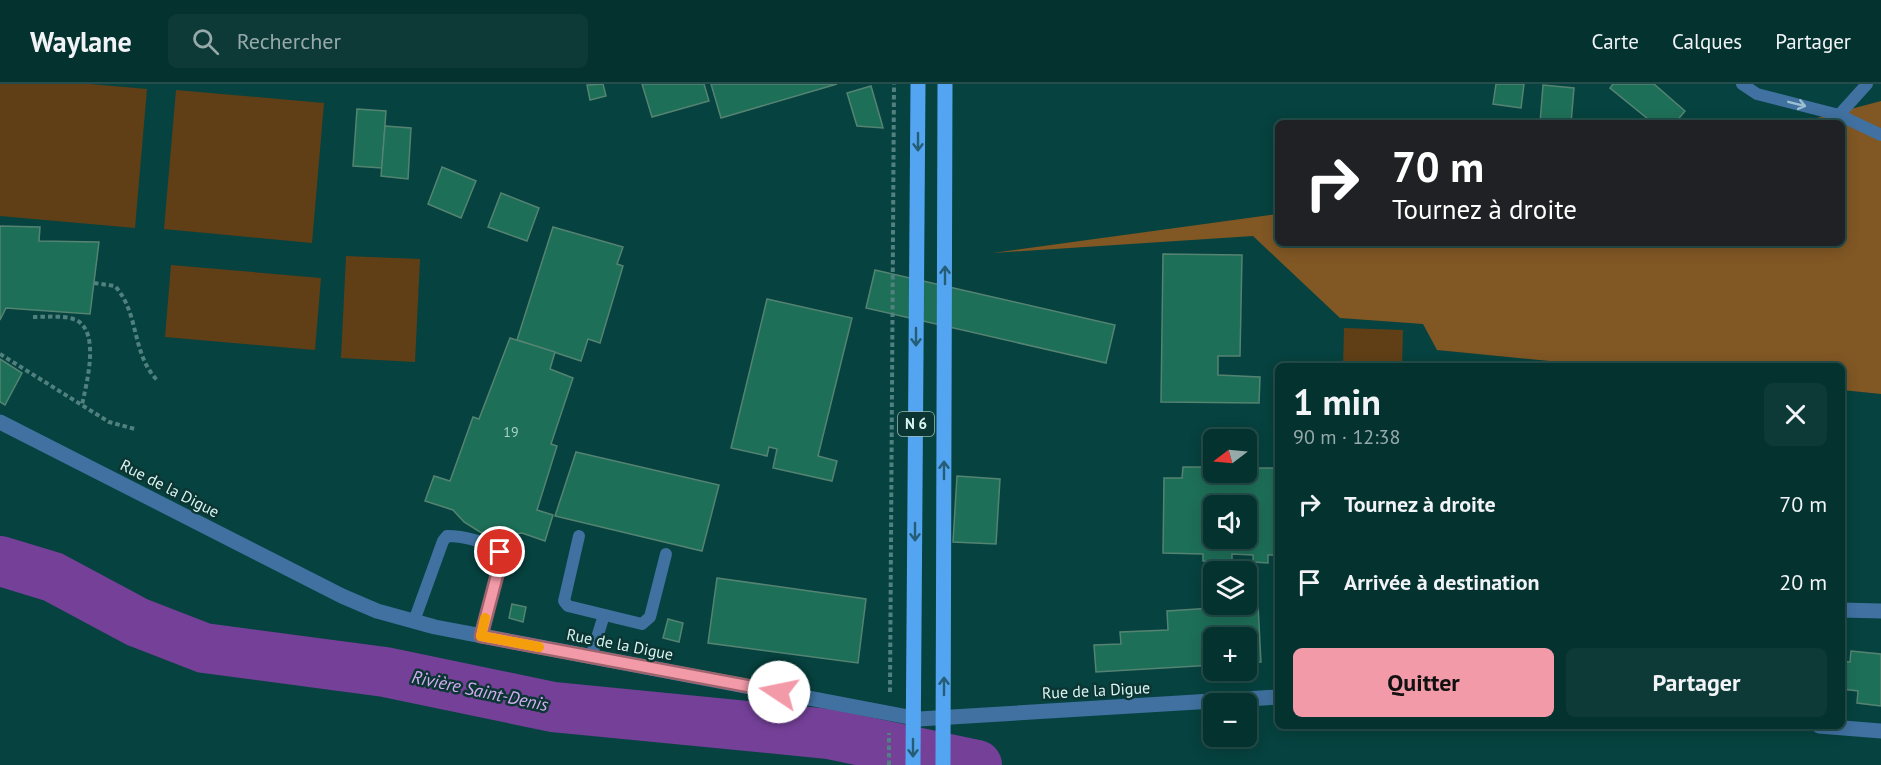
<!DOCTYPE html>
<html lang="fr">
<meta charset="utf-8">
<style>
body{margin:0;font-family:"PT Sans",sans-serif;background:#0d3a37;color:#f1f3f6;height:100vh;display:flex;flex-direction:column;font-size:22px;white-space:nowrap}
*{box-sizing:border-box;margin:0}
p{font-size:20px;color:#97aaaa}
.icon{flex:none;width:33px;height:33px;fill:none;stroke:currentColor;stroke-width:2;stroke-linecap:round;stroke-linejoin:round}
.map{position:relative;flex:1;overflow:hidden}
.details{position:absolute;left:1275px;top:279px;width:570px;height:366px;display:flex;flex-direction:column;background:#04322f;border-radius:9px;box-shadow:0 3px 15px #0003,0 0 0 2px #254d4b}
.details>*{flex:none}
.guide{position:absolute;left:1275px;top:36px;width:570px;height:126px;border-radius:9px;box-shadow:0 3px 15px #0003,0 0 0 2px #254d4b;background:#202124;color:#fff;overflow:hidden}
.needle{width:39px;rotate:254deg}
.controls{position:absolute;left:1203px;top:345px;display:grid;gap:12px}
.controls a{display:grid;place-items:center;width:54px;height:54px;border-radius:9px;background:#04322f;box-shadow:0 3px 15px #0003,0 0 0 2px #254d4b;font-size:30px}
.pin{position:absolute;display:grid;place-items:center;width:51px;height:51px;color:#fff;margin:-26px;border:3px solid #fff;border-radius:50%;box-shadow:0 2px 6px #0007}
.me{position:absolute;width:66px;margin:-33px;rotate:281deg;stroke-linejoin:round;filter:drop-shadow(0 0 4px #0008)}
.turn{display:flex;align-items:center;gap:21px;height:126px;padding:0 18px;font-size:27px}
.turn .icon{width:78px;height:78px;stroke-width:2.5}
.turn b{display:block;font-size:42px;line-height:51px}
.round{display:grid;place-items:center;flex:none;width:63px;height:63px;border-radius:9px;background:#0d3a37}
.summary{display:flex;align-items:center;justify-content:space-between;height:102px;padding:0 18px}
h1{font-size:36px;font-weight:600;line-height:45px}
.cta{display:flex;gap:12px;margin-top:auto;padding:12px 18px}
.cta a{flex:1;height:69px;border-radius:9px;background:#f39aa9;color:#111;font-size:24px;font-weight:600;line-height:69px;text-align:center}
.cta a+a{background:#0d3a37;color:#f1f3f6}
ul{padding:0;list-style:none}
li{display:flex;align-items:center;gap:18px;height:78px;padding:0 18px}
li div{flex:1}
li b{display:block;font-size:22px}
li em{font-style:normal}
header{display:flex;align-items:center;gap:36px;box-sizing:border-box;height:84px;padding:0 30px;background:#04322f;border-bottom:2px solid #254d4b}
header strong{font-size:28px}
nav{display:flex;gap:33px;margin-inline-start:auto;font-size:21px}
.search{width:420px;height:54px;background:#0d3a37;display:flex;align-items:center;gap:15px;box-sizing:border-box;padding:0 21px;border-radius:9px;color:#97aaaa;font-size:22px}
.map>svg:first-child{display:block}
.green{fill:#603f16}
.forest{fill:#815724}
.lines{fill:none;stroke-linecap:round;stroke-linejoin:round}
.river{stroke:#744098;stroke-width:50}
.building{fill:#1e6f58;stroke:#558372;stroke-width:1.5;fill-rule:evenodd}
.path{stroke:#50817e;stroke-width:4;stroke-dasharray:4.5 3;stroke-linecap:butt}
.service{stroke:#4071a0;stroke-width:12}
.minor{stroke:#4071a0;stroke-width:15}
.primary{stroke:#53a5f1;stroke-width:15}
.oneway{stroke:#9cc0d1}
.oneway2{stroke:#255d76}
.route-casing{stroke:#9e646e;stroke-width:15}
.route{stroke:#f39aa9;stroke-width:10}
.slow{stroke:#f59e0b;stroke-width:10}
.labels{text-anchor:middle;stroke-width:5;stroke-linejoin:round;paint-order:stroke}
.number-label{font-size:14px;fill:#aad3cb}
.shield{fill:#0c3633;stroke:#9cbbb8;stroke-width:1.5}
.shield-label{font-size:15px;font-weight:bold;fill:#d9f4f1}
.street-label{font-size:16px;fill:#d9f4f1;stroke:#0c3633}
.water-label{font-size:18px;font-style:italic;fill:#d4aef3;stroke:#0c3633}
</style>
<header>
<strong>Waylane</strong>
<div class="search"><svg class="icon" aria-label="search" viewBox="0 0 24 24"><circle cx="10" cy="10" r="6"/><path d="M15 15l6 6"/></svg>Rechercher</div>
<nav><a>Carte</a><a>Calques</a><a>Partager</a></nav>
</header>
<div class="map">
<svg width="1881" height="681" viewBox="0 0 1881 681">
<rect width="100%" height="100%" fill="#06423f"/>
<g class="green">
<path d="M0 0H90L147 5 135 144 0 132Z"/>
<path d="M176 6 324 19 312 159 164 145Z"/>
<path d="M346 172 420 175 415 278 341 274Z"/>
<path d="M171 181 321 194 315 266 165 253Z"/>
<path d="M1344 244 1403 246 1402 282H1343Z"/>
</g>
<path class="forest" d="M1881 17V310L1842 306V282H1601L1437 266 1423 240 1340 234 1253 152 993 169 1278 130V159H1842V39H1798Z"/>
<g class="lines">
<path class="river" d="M0 477 53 493 137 538 204 564 385 588 553 623 829 650 977 681"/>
</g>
<g class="building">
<path d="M603 0 606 12 590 16 587 1Z"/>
<path d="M642 0H704L709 17 652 33Z"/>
<path d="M711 0H837L721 34Z"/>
<path d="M1496 0H1524L1521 24 1493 20Z"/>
<path d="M1613 0H1654L1685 27 1675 39H1653L1610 4Z"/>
<path d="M1543 1 1574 4 1571 39H1540Z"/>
<path d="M871 2 882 40 883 44 857 42 847 9Z"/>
<path d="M357 25 386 27 382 84 353 82Z"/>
<path d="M385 42 411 44 408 95 381 92Z"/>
<path d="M442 83 476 97 461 134 428 120Z"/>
<path d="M501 109 539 124 527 157 488 143Z"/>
<path d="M0 142 40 143 39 157 99 158 90 230 6 224 0 236Z"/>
<path d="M553 143 623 163 617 180 623 182 600 259 588 255 581 277 517 256Z"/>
<path d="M1163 170 1242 171 1240 272H1218V291L1260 293 1259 319 1161 318Z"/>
<path d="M875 186 1115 241 1106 279 866 224Z"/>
<path d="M767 215 852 234 818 372 837 377 832 397 773 384 777 365 769 363 767 372 731 364Z"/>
<path d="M510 254 555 268 550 285 573 294 551 360 557 362 537 426 553 431 545 457 522 449 500 452 480 448 464 438 453 426 425 417 434 392 450 397 473 333 479 335Z"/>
<path d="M0 275 22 289 5 321 0 318Z"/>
<path d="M576 368 719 401 702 467 555 432Z"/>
<path d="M1183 383H1214V388H1246V384H1278V471H1268V479L1253 478V471L1232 470V478L1203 477V470L1163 469 1164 394H1182ZM1214 422H1246V454H1214Z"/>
<path d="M957 392 1000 395 996 460 953 458Z"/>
<path d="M717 494 866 515 858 579 708 559Z"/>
<path d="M512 520 526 523 523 538 509 534Z"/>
<path d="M1258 521 1261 578 1246 579V554H1214V581L1096 588 1094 561 1121 560 1120 548 1168 546 1167 527Z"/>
<path d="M668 535 683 539 679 558 663 554Z"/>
<path d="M1851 567 1881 570V622L1857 619 1858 607 1842 605V577L1850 578Z"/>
</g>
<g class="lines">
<g class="path">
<path d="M94 199 115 202C140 230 131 270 158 297"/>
<path d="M33 233C46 233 64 231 76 236 101 248 86 301 82 321"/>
<path d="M0 270 109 338 135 345"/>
<path d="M890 608 894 0"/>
<path d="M889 681V649"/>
</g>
<g class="service">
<path d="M1742 0 1757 10 1839 31 1881 51"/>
<path d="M1839 31 1867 0"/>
<path d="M579 452 564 517 568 522 642 540 650 533 666 470"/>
<path d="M414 537 443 457 447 452C463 452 489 458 500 468L501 476 481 552"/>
<path d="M591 573 604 531"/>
</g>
<g class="minor">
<path d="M0 338 342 512 377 527 435 543 919 635 1278 613"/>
<path d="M1842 526 1881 527"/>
<path d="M1819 642 1881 647"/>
</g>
<g class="primary">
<path d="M913 681 918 0"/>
<path d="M943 681 945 0"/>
</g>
</g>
<defs><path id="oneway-shaft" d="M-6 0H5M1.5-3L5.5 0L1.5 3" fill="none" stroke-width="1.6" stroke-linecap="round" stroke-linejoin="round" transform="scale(1.5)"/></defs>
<use class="oneway" href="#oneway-shaft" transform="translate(1797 20) rotate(14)"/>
<g class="oneway2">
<use href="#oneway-shaft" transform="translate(918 58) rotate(90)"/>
<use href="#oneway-shaft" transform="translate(945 191) rotate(-90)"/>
<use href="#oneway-shaft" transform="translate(916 253) rotate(90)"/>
<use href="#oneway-shaft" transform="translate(944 386) rotate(-90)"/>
<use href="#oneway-shaft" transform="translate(915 448) rotate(90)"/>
<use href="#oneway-shaft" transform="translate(944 602) rotate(-90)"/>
<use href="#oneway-shaft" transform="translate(913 664) rotate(90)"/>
</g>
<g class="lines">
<g class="route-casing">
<path id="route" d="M500 468 501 476 481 552 779 608"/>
</g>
<use href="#route" class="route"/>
<path class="slow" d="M485 534 481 552 539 563"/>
</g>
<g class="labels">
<g class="number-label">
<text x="511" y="353">19</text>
</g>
<rect class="shield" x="898" y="328" width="36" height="24" rx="4.5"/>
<g class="shield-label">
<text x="916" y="345">N 6</text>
</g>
<g class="street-label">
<text transform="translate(170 404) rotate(27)" y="6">Rue de la Digue</text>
<text transform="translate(620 560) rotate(11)" y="6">Rue de la Digue</text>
<text transform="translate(1096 606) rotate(-3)" y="6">Rue de la Digue</text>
</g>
<g class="water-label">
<text transform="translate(480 607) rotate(12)" y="6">Rivière Saint-Denis</text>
</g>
</g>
</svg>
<div class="controls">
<a><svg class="needle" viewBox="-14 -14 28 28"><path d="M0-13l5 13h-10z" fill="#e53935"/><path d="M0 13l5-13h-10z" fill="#97aaaa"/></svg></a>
<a><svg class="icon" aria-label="sound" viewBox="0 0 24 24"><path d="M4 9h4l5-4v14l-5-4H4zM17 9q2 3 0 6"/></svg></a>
<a><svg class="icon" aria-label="layers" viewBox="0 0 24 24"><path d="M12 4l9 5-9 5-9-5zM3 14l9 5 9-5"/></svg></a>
<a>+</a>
<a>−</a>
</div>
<div class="pin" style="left:500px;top:468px;background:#d93025"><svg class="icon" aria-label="arrive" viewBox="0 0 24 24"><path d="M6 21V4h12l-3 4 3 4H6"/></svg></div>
<svg class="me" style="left:779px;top:608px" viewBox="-20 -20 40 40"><circle r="19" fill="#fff"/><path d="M0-13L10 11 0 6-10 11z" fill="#f39aa9"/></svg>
<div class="guide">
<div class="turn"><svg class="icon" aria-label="right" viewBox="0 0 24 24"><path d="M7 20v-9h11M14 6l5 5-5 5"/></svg><div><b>70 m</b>Tournez à droite</div></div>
</div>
<section class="details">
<div class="summary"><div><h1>1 min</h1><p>90 m · 12:38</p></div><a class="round"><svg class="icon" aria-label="close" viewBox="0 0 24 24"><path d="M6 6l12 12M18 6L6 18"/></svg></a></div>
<ul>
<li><svg class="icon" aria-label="right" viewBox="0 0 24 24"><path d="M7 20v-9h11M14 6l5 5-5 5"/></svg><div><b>Tournez à droite</b></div><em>70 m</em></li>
<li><svg class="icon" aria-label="arrive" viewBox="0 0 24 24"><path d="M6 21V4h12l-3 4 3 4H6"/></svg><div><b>Arrivée à destination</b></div><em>20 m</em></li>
</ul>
<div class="cta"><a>Quitter</a><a>Partager</a></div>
</section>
</div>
